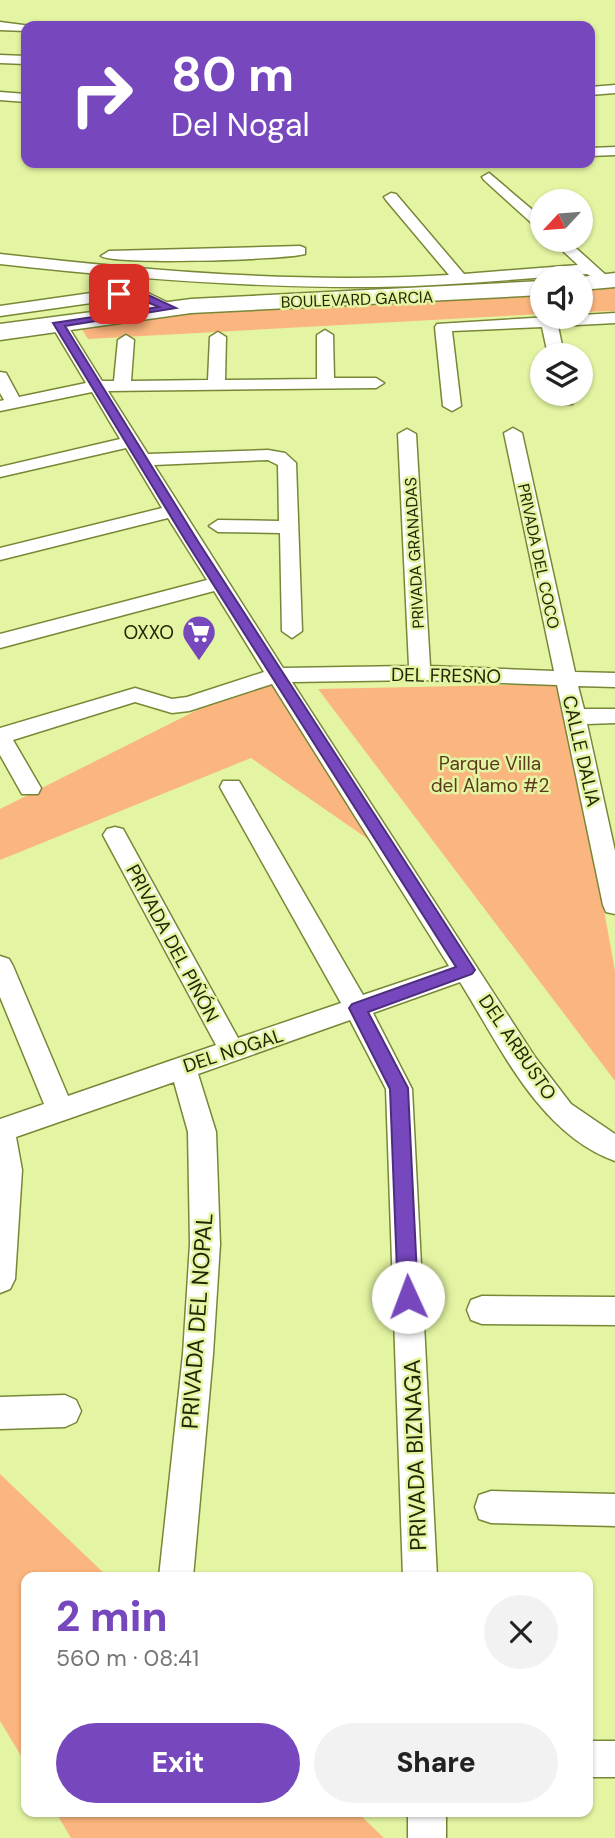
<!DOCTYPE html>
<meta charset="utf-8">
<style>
body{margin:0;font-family:"DM Sans",sans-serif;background:#f2f2f2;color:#222;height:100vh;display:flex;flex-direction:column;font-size:26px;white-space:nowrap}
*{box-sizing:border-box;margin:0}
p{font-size:23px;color:#767676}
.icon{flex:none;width:38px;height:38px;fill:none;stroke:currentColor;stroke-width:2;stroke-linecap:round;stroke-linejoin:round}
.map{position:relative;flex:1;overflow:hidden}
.drawer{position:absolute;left:21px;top:1572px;width:572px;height:245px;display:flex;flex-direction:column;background:#fff;border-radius:14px;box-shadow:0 2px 5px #0004}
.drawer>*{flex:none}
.hud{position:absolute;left:21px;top:21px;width:574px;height:147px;border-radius:14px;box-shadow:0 2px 5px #0004;background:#7747be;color:#fff;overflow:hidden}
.needle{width:46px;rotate:244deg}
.tools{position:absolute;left:530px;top:189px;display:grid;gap:14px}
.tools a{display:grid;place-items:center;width:63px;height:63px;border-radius:50%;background:#fff;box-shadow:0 2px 5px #0004;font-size:35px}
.pin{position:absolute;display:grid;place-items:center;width:60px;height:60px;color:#fff;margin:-30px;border-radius:14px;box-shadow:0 4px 10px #0006}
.me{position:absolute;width:77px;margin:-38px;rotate:358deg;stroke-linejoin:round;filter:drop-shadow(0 0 5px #0008)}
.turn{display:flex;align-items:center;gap:24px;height:147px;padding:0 35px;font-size:32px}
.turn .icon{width:91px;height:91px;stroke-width:2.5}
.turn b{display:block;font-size:49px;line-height:60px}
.round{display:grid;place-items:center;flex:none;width:74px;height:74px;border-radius:37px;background:#f2f2f2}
.summary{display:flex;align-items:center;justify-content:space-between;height:119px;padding:0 35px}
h1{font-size:42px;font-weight:800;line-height:52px;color:#7747be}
.primary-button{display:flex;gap:14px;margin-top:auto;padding:14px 35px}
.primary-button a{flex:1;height:80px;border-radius:42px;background:#7747be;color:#fff;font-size:28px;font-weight:800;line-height:80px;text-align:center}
.primary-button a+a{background:#f2f2f2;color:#222}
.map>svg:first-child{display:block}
.green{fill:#fbb57e}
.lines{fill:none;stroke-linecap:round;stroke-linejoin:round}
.minor-casing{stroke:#788736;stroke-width:3}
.primary-casing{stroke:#788736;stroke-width:3}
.minor{fill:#fff;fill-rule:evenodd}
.primary{fill:#fff;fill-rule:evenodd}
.route{fill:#7747be;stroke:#4d2e7c;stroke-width:2}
.labels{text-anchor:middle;stroke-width:5;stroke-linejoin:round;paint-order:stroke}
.far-street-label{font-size:16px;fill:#212705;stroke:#e3f5a2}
.poi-label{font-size:19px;fill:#212705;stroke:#e3f5a2;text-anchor:end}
.street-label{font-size:19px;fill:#212705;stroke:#e3f5a2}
.park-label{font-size:19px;fill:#5d3a1c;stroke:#e3f5a2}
.near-street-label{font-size:23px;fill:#212705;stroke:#e3f5a2}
</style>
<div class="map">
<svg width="615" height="1838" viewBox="0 0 615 1838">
<rect width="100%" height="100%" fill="#e3f5a2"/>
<g class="green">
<path d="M615 287V311L581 312V291Z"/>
<path d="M542 296V314L88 339 81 328 194 313Z"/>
<path d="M277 675 394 857 251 758 0 860V809L251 683Z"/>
<path d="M563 684 615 971V1081L318 689Z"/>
<path d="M0 1474 108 1577H26V1764L0 1721Z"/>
<path d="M55 1811H356L384 1838H71Z"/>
</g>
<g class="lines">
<g class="minor-casing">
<g id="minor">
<path d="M0 22 31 26H26V31L0 30Z"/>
<path d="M0 55 26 56V64L0 63Z"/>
<path d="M615 85V93L590 95V87Z"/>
<path d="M0 92 26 94V102L0 100Z"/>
<path d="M615 147V155L590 156V148Z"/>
<path d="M489 173 542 218V229L537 228 484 180 482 177Z"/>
<path d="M391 193 396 194 464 274 578 265 551 240H567L607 276 599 281 587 274C517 279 446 286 376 287 250 288 125 278 0 264V254C149 271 299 284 449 275L386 200 384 197Z"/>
<path d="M300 246 305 248V254C284 260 111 265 101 256L109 251Z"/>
<path d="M119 289 148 293 179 308 171 313 139 300 119 299 0 316V306Z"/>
<path d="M615 313V323L558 326 564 355H548L542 327 452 331 461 406 452 411 443 406 435 327 437 324Z"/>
<path d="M58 318 64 320 102 381H114L118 340 126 335 134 340 131 381 208 380 210 337 218 332 226 337 225 380 317 379V335L325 330 333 335 334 378H376L384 383 376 388 108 391 148 454 268 450 285 453 296 463 302 631 292 638 282 631 280 533 218 532 209 526 218 520 279 521 278 465 268 460 154 465 283 668 409 666 398 434 407 429 416 434 430 666 554 671 504 433 513 428 522 433 575 672 615 673V687L578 686 584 709H615V723L587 724 615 851V914L606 912 603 905 557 685 420 680 292 682 535 1057 571 1104 615 1134V1161C539 1134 500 1046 460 982L373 1013 412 1089 437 1577H403L386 1089 350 1020 198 1074 216 1132 220 1244 213 1354 193 1577H159L183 1354 190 1244 188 1132 174 1082 16 1137 22 1170 15 1279 10 1289 0 1293V1119L44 1104 0 997V956L9 959 13 966 68 1096 216 1045 103 835 107 829 115 827 123 829 238 1038 341 1003 220 787 223 781H239L363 995 449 966 272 684 189 711 172 713 135 702 13 740 41 788 38 794H22L0 755V728L135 688 172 699 187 697 264 672 214 591 0 648V634L207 580 168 518 0 560V548L162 508 126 448 0 477V467L120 439 92 392 0 411V401L4 400 0 393V372L6 373 19 397 86 383 50 323Z"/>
<path d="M555 394H572L575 400 572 404H560Z"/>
<path d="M482 1296 615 1297V1325L482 1324 471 1320 467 1310 471 1300Z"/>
<path d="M65 1395 76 1400 81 1411 76 1422 65 1427 0 1429V1397Z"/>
<path d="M491 1491 615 1494V1526L491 1523 479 1519 475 1507 479 1495Z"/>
<rect x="588" y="1741" width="27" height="36"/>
<rect x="408" y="1811" width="38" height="27"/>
</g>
</g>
<g class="primary-casing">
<g id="primary">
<path d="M615 273V287L581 290V278H572Z"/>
<path d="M542 281V295L191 313 0 340V324L191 299Z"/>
</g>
</g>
<use href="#minor" class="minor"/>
<use href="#primary" class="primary"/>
</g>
<path class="route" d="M119 291 146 294 176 308 65 326 199 543 475 970 472 974 368 1012 408 1088 418 1297 415 1304 408 1307 401 1304 398 1297 390 1089 349 1008 352 1004 456 967 187 543 53 323 159 307 140 299 115 296Z"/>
<defs>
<g id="supermarket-pin" transform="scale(1.75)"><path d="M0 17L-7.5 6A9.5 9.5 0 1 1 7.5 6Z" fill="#7747be" stroke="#e3f5a2"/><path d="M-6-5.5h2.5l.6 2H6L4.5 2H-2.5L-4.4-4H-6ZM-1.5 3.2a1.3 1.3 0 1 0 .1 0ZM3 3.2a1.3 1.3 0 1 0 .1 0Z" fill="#fff"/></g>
</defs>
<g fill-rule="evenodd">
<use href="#supermarket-pin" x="199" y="632"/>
</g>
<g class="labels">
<g class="far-street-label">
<text transform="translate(357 299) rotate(-2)" y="6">BOULEVARD GARCIA</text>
<text transform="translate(414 553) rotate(-93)" y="6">PRIVADA GRANADAS</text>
<text transform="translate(539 556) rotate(78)" y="6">PRIVADA DEL COCO</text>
</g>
<g class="poi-label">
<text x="174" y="639">OXXO</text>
</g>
<g class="street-label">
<text transform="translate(446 675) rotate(1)" y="7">DEL FRESNO</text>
<text transform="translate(582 751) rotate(77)" y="7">CALLE DALIA</text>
<text transform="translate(173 943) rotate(62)" y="7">PRIVADA DEL PIÑÓN</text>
<text transform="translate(518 1047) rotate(56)" y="7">DEL ARBUSTO</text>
<text transform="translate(233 1050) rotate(-18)" y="7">DEL NOGAL</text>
</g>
<g class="park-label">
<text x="490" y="770">Parque Villa<tspan x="490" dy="22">del Alamo #2</tspan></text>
</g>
<g class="near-street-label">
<text transform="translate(197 1321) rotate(-86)" y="8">PRIVADA DEL NOPAL</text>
<text transform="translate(415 1455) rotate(-92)" y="8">PRIVADA BIZNAGA</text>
</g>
</g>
</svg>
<div class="tools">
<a><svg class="needle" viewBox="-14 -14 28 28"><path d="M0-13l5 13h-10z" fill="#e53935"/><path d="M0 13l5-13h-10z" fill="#767676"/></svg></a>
<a><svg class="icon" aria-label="sound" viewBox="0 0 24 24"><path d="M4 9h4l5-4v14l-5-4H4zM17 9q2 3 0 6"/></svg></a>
<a><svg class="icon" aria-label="layers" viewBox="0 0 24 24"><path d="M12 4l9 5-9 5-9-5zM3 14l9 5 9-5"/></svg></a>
</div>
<div class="pin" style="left:119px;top:294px;background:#d93025"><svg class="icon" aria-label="arrive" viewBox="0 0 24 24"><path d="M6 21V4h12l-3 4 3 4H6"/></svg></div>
<svg class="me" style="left:408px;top:1297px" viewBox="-20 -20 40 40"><circle r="19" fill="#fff"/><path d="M0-13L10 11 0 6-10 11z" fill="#7747be"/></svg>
<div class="hud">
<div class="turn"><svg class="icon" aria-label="right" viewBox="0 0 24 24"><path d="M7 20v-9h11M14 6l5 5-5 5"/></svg><div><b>80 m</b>Del Nogal</div></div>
</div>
<section class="drawer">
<div class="summary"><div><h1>2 min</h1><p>560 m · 08:41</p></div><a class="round"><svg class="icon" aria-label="close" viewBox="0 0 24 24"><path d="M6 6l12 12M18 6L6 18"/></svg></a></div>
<div class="primary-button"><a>Exit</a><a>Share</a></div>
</section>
</div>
